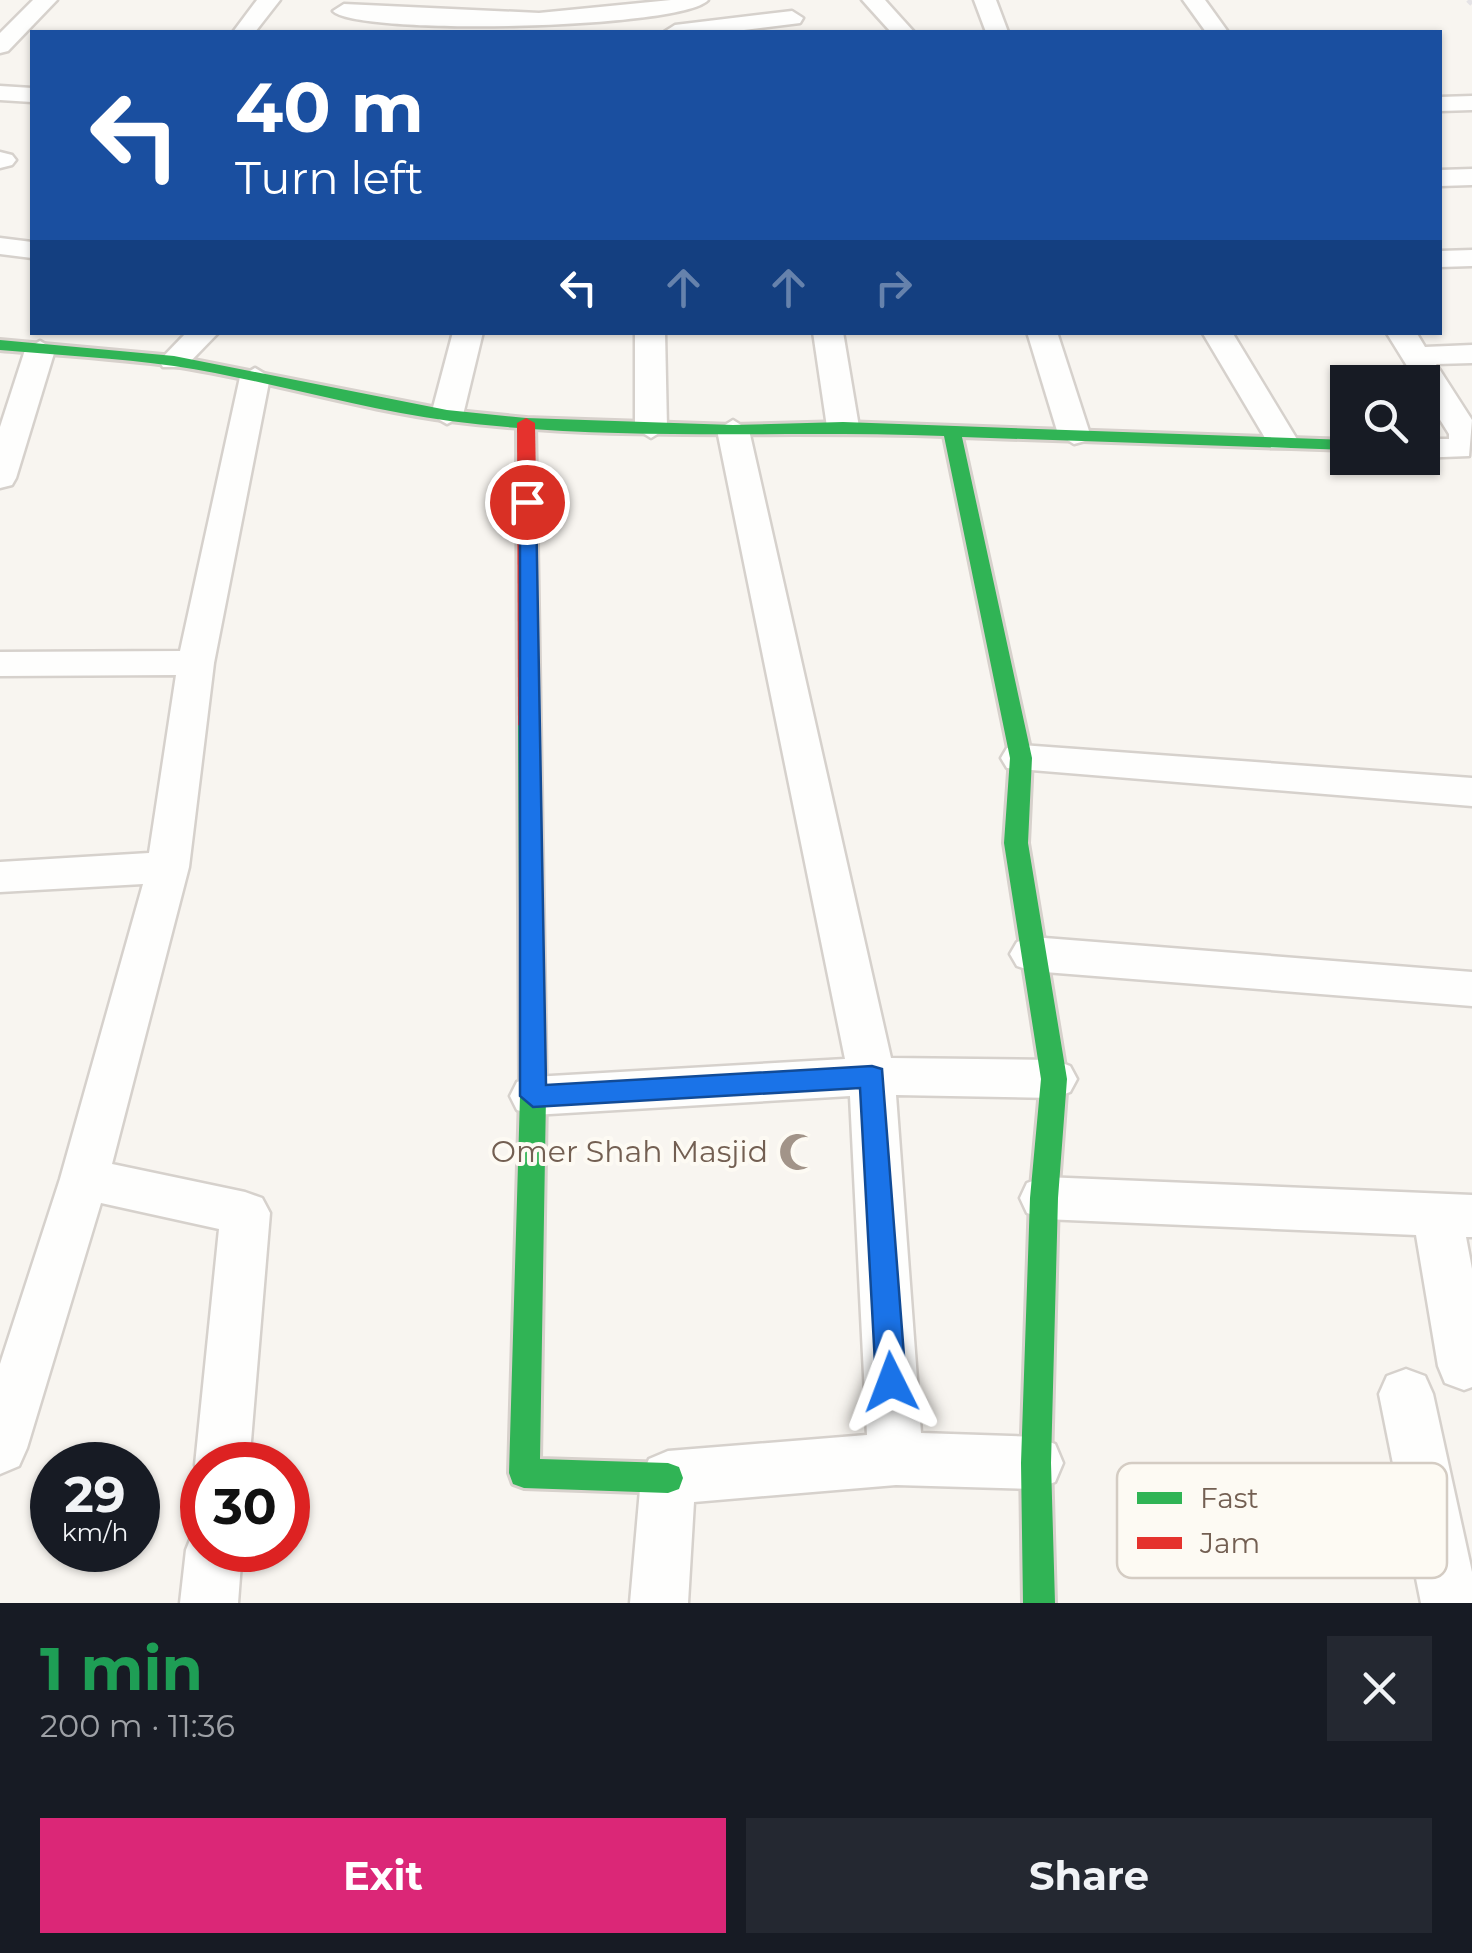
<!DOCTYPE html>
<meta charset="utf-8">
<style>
body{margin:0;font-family:Montserrat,sans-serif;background:#242831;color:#f1f3f6;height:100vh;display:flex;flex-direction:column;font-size:38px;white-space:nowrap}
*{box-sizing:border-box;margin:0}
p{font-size:32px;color:#9ea1a6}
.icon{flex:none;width:55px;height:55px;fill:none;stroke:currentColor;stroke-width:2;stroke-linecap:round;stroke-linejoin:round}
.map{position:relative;height:1603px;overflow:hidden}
.panel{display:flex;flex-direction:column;background:#171b24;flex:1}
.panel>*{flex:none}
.hud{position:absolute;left:30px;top:30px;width:1412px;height:305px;border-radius:0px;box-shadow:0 2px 8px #0004;background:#1a4fa0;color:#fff;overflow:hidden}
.buttons{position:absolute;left:1330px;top:365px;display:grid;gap:20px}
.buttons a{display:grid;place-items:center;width:110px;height:110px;border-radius:0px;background:#171b24;box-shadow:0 2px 8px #0004;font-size:50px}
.speed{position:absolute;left:30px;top:1442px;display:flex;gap:20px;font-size:50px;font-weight:700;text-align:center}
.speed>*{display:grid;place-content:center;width:130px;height:130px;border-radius:50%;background:#171b24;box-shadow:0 2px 8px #0004;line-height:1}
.speed small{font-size:25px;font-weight:400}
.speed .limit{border:15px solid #d22;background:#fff;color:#111}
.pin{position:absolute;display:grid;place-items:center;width:85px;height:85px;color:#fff;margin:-42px;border:5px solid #fff;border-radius:50%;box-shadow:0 2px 10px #0007}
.me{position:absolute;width:110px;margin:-55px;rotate:357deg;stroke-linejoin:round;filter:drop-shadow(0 0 8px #0008)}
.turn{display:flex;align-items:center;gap:35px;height:210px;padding:0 40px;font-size:45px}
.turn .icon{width:130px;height:130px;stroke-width:2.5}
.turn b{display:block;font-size:70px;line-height:85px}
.lanes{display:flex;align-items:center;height:95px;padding:0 40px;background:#0003;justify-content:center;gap:50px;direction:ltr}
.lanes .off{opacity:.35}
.round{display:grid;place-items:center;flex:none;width:105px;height:105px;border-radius:0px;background:#242831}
.summary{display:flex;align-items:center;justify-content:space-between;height:170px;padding:0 40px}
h1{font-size:60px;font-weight:700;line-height:75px;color:#1e9e55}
.button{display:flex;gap:20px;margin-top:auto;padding:20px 40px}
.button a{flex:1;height:115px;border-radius:0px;background:#db2777;color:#fff;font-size:40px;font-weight:700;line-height:115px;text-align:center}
.button a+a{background:#242831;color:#f1f3f6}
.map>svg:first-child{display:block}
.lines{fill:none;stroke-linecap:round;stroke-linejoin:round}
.street-casing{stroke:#d6d1cc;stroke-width:5}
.fast-casing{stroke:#d7d1cc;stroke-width:6}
.jam-casing{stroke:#d7d1cc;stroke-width:6}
.street{fill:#fefefd;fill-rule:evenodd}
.fast{fill:#30b455;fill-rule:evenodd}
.jam{fill:#e5322d;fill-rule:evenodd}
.rail{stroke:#e5e3e6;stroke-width:5;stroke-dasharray:10 6;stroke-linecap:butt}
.route{fill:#1a73e8;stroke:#114b97;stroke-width:2.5}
.labels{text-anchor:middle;stroke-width:8;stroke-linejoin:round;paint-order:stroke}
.poi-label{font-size:30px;fill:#735f52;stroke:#fdfaf3;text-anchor:end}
.key{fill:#fdfaf3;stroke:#d4ccc3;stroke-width:2.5}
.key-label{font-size:28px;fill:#735f52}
</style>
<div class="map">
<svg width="1472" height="1603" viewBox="0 0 1472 1603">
<rect width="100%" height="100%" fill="#f8f5f0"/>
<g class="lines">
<g class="street-casing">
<g id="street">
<path d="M33 0H57L8 51 0 53V33Z"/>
<path d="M257 0H280L255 32H233Z"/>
<path d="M671 0H708C683 29 357 36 333 11L344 4 539 13Z"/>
<path d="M862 0H885L914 32H891Z"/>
<path d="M974 0H996L1008 32H986Z"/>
<path d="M1183 0H1205L1228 32H1206Z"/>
<path d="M792 11 803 18 800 23 728 32H664L675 25Z"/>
<path d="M0 86 32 88V102L0 100Z"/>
<path d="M1472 96V110L1440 111V97Z"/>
<path d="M0 152 12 155 16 160 12 165 0 168Z"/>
<path d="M1472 169V185L1440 186V170Z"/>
<path d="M0 238 32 242V258L0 254Z"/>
<path d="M1472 250V266L1440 267V251Z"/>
<path d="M187 332H219L185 367H163L159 361Z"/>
<path d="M453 332H483L463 415 447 424 431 415Z"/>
<path d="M635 332H665L667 428 651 438 635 428Z"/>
<path d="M813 332H843L859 427 854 434H832L827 427Z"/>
<path d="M1027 332H1057L1090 434 1085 441 1074 444 1058 434Z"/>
<path d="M1202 332H1232L1298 441 1293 448H1271Z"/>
<path d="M1386 332H1416L1425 347 1472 345V363L1436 364 1472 420 1469 456 1417 458H1422V439H1449V434L1422 391V382H1417Z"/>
<path d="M40 341 55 350 16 478 12 485 0 488V427L25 350Z"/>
<path d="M255 368 270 377 214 663 189 867 112 1164 245 1192 262 1198 270 1213 249 1465H202V1483L195 1465 219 1229 101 1203 27 1448 19 1466 0 1474V1364L60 1179 143 884 0 892V862L149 853 176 675 0 676V652L180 651 240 377Z"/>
<path d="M733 420 749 430 891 1058 1054 1060 1070 1066 1077 1079 1070 1092 1054 1098 896 1095 921 1433 1036 1437 1055 1444 1063 1463 1055 1482 1036 1489 896 1485 694 1502 688 1603H630L641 1478 649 1459 668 1451 867 1435 850 1096 533 1115 517 1110 510 1096 517 1082 533 1077 845 1059 717 430Z"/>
<path d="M1021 745 1472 778V806L1007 768 1001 758 1007 748Z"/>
<path d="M1032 937 1472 972V1006L1032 971 1017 966 1010 954 1017 942Z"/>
<path d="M1044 1177 1472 1195V1237H1466L1472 1269V1387L1464 1390 1445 1383 1438 1366 1416 1235 1044 1219 1027 1213 1020 1198 1027 1183Z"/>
<path d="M1406 1369 1425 1376 1433 1394 1472 1572V1603H1421L1379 1394 1387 1376Z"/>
<path d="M202 1527V1550H242L238 1603H180L186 1550 194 1530Z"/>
</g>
</g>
<g class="fast-casing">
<g id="fast">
<path d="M0 340 174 356 447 410 526 418 733 425 843 422 1348 440V450L962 437 1032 758 1028 843 1067 1079 1058 1198 1051 1463 1055 1603H1023L1021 1463 1030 1198 1041 1079 1004 843 1010 758 944 436C779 430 614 442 450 421 357 409 267 380 174 366 117 358 58 355 0 350Z"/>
<path d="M529 718 540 725 546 1096 540 1459 668 1463 679 1467 683 1478 679 1489 668 1493 524 1488 513 1484 509 1473 520 1096 518 725Z"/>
</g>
</g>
<g class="jam-casing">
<path id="jam" d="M526 418 535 423 540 725 529 732 518 725 517 423Z"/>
</g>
<use href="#street" class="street"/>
<use href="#fast" class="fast"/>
<use href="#jam" class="jam"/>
<path class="rail" d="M1468 0 1472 4"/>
</g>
<path class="route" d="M520 498 536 502 546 1085 872 1066 882 1069 906 1382 902 1392 891 1397 880 1392 876 1382 860 1088 533 1107 520 1096Z"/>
<defs>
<g id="mosque-bare" transform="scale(3)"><path d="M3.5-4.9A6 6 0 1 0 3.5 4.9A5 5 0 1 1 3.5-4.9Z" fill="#a29489" stroke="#fdfaf3" stroke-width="2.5" paint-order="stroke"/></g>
</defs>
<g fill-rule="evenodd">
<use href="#mosque-bare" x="798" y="1152"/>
</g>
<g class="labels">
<g class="poi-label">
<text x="768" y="1162">Omer Shah Masjid</text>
</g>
</g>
<rect x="1117" y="1463" width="330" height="115" rx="15" class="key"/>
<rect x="1137" y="1492" width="45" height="12" fill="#30b455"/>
<rect x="1137" y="1537" width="45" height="12" fill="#e5322d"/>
<g class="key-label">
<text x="1200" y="1508">Fast</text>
<text x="1200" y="1553">Jam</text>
</g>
</svg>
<div class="buttons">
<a><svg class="icon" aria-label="search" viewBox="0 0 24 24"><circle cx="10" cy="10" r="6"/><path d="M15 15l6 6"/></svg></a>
</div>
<div class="speed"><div>29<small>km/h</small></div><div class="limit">30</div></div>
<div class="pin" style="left:527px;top:502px;background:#d93025"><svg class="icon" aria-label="arrive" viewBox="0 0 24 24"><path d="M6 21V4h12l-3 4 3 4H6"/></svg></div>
<svg class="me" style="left:891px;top:1382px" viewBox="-20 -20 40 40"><path d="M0-17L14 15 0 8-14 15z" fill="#1a73e8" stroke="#fff" stroke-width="4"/></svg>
<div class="hud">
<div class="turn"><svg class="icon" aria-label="left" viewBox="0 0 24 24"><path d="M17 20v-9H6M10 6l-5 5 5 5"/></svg><div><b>40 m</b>Turn left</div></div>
<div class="lanes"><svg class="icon" aria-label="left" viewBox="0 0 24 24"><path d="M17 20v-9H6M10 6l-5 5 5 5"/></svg><svg class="icon off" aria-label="ahead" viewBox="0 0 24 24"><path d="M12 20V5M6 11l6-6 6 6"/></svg><svg class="icon off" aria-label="ahead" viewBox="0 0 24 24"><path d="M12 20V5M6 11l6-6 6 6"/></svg><svg class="icon off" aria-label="right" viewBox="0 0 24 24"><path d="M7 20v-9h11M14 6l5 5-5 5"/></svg></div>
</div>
</div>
<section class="panel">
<div class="summary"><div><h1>1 min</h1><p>200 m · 11:36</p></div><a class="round"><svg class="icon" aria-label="close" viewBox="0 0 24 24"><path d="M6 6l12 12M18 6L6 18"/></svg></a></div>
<div class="button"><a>Exit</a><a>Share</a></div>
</section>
